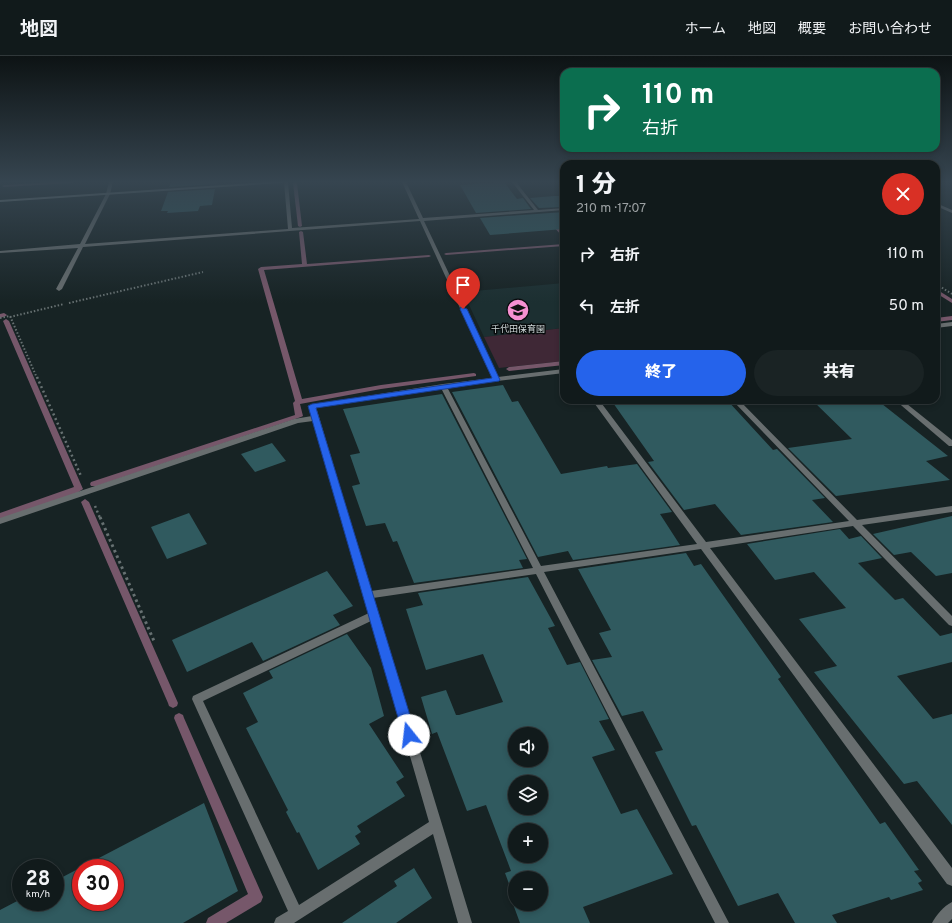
<!DOCTYPE html>
<html lang="ja">
<meta charset="utf-8">
<style>
body{margin:0;font-family:Overpass,"Noto Sans JP",sans-serif;background:#1a2324;color:#f1f3f6;height:100vh;display:flex;flex-direction:column;font-size:15px;white-space:nowrap}
*{box-sizing:border-box;margin:0}
p{font-size:13px;color:#9ca1a3}
.icon{flex:none;width:22px;height:22px;fill:none;stroke:currentColor;stroke-width:2;stroke-linecap:round;stroke-linejoin:round}
.map{position:relative;flex:1;overflow:hidden}
.drawer{position:absolute;left:560px;top:104px;width:380px;height:244px;display:flex;flex-direction:column;background:#111a1b;border-radius:12px;box-shadow:0 2px 6px #0003,0 0 0 1px #30383a}
.drawer>*{flex:none}
.hud{position:absolute;left:560px;top:12px;width:380px;height:84px;border-radius:12px;box-shadow:0 2px 6px #0003,0 0 0 1px #30383a;background:#0b6e4f;color:#fff;overflow:hidden}
.buttons{position:absolute;left:508px;top:671px;display:grid;gap:8px}
.buttons a{display:grid;place-items:center;width:40px;height:40px;border-radius:50%;background:#111a1b;box-shadow:0 2px 6px #0003,0 0 0 1px #30383a;font-size:20px}
.speed{position:absolute;left:12px;top:803px;display:flex;gap:8px;font-size:20px;font-weight:700;text-align:center}
.speed>*{display:grid;place-content:center;width:52px;height:52px;border-radius:50%;background:#111a1b;box-shadow:0 2px 6px #0003,0 0 0 1px #30383a;line-height:1}
.speed small{font-size:10px;font-weight:400}
.speed .limit{border:6px solid #d22;background:#fff;color:#111}
.pin{position:absolute;display:grid;place-items:center;width:34px;height:34px;color:#fff;margin:-41px -17px;border-radius:50% 50% 50% 0;rotate:-45deg;box-shadow:0 0 4px #0007}
.pin .icon{rotate:45deg}
.me{position:absolute;width:44px;margin:-22px;rotate:344deg;stroke-linejoin:round;filter:drop-shadow(0 0 3px #0008)}
.turn{display:flex;align-items:center;gap:14px;height:84px;padding:0 16px;font-size:18px}
.turn .icon{width:52px;height:52px;stroke-width:2.5}
.turn b{display:block;font-size:28px;line-height:34px}
.round{display:grid;place-items:center;flex:none;width:42px;height:42px;border-radius:21px;background:#1a2324}
.overview{display:flex;align-items:center;justify-content:space-between;height:68px;padding:0 16px}
h1{font-size:24px;font-weight:800;line-height:30px}
.cta{display:flex;gap:8px;margin-top:auto;padding:8px 16px}
.cta a{flex:1;height:46px;border-radius:24px;background:#2563eb;color:#fff;font-size:16px;font-weight:800;line-height:46px;text-align:center}
.cta a+a{background:#1a2324;color:#f1f3f6}
ul{padding:0;list-style:none}
li{display:flex;align-items:center;gap:12px;height:52px;padding:0 16px}
li div{flex:1}
li b{display:block;font-size:15px}
li em{font-style:normal}
header{display:flex;align-items:center;gap:24px;box-sizing:border-box;height:56px;padding:0 20px;background:#111a1b;border-bottom:1px solid #30383a}
header strong{font-size:19px}
nav{display:flex;gap:22px;margin-inline-start:auto;font-size:14px}
.map>svg:first-child{display:block}
.built{fill:#1c2f31}
.green{fill:#3f2836}
.lines{fill:none;stroke-linecap:round;stroke-linejoin:round}
.stream{fill:#76576a;fill-rule:evenodd}
.building{fill:#305a5f;fill-rule:evenodd}
.path-far2{stroke:#677172;stroke-width:2;stroke-dasharray:1.5 2;stroke-linecap:butt}
.path-far1{stroke:#677172;stroke-width:2.5;stroke-dasharray:2 3;stroke-linecap:butt}
.path{stroke:#677172;stroke-width:3;stroke-dasharray:2.5 3.5;stroke-linecap:butt}
.street{fill:#686e6f;fill-rule:evenodd}
.secondary{fill:#919b9c;fill-rule:evenodd}
.route{fill:#2563eb;stroke:#184099}
.labels{text-anchor:middle;stroke-width:3;stroke-linejoin:round;paint-order:stroke}
.far-poi-label{font-size:9px;fill:#d1d9da;stroke:#070b0c}
</style>
<header>
<strong>地図</strong>
<nav><a>ホーム</a><a>地図</a><a>概要</a><a>お問い合わせ</a></nav>
</header>
<div class="map">
<svg width="952" height="867" viewBox="0 0 952 867">
<rect width="100%" height="100%" fill="#172324"/>
<path class="built" d="M564 227V272L484 281 463 236Z"/>
<path class="green" d="M564 272V305L499 312 484 281Z"/>
<g class="lines">
<g class="stream">
<path d="M56 126H74L72 127 4 131 2 130 4 129Z"/>
<path d="M295 126 297 127 302 170 300 171 298 170 293 127Z"/>
<path d="M550 165H554L564 178V182L550 167Z"/>
<path d="M301 175 303 176 307 208 429 199 431 200 429 201 264 214 302 343 381 329 474 317 476 318V320L381 333 300 348 303 360 301 361 97 430H91L90 428 91 426 295 359 293 347 295 345 258 213 261 211 302 208 299 176Z"/>
<path d="M564 188V190L446 199 444 198 446 197Z"/>
<path d="M936 233 952 243V247L936 237Z"/>
<path d="M4 257 7 259 6 260 0 262V258Z"/>
<path d="M952 260V264L936 266V262Z"/>
<path d="M6 263 9 265 83 433 77 437 0 463V457L74 431 3 265Z"/>
<path d="M564 305V309L509 315 506 313 509 311Z"/>
<path d="M85 443 89 446 178 647 177 650 173 652 169 650 168 647 81 446Z"/>
<path d="M179 657 183 659 184 662 263 841 261 846 226 867H206L208 862 248 838 174 662 175 659Z"/>
</g>
</g>
<g class="building">
<path d="M171 126H216V128L169 131Z"/>
<path d="M504 126 517 143 523 142 531 153 476 157 460 129Z"/>
<path d="M215 133 212 149 200 150 198 155 167 157 168 155H161L168 136Z"/>
<path d="M554 140H564V151L539 152 530 142Z"/>
<path d="M564 156V173L490 179 480 162Z"/>
<path d="M503 329 512 346 518 345 561 418 607 410 608 412 637 408 672 456 660 458 680 489 573 504 568 495 538 501 452 336Z"/>
<path d="M442 338 527 503 519 504 523 512 414 527 397 485 393 486 385 467 366 470 352 430 360 428 350 399 360 397 343 353Z"/>
<path d="M611 344H727L773 394 777 393 825 442 812 444 833 466 741 479 715 448 684 454 648 406 654 405Z"/>
<path d="M812 344H877L948 400 926 405 950 424 836 440 788 392 852 383Z"/>
<path d="M272 387 286 405 255 416 241 398Z"/>
<path d="M189 457 207 488 167 503 151 471Z"/>
<path d="M952 460V517L936 520 911 496 894 499 873 478Z"/>
<path d="M840 473 849 483 861 480 882 502 858 507 895 544 903 542 940 580 952 577V606L897 620 933 663 952 658V769L917 725 904 728 814 616 837 610 799 563 846 552 814 516 775 524 747 488Z"/>
<path d="M686 497 694 510 701 508 781 621 778 623 880 768 885 766 919 814 914 815 922 825 918 827 923 834 891 844 889 841 832 859 837 867H795L778 837 738 850 696 769 692 770 655 696 663 694 643 655 622 660 592 604 612 601 599 577 611 574 578 513Z"/>
<path d="M327 515 353 550 333 559 340 569 263 605 252 586 187 616 172 584Z"/>
<path d="M528 521 555 570 548 572 567 609 580 606 609 663 599 665 615 694 592 701 621 758 637 753 673 818 583 851 590 867H520L509 837 512 836 505 817 511 815 486 749 467 755 437 676 432 678 421 641 446 634 456 659H459L503 646 483 598 426 614 406 553 423 549 418 537ZM515 678H541V704H515ZM515 726H541V752H515ZM515 774H541V800H515ZM515 822H541V848H515Z"/>
<path d="M347 578 371 612 384 660 369 668 404 721 396 726 405 740 357 770 361 776 355 780 360 788 318 814 299 776 297 777 286 756 288 754 246 672 258 666 243 637 273 622 269 615Z"/>
<path d="M204 747 238 835 183 867H0V854L21 843V846H55V825ZM81 812H115V846H81Z"/>
<path d="M414 812 432 842 396 867H342L397 830 394 825Z"/>
</g>
<g class="lines">
<g class="path-far2">
<path d="M936 228 952 238"/>
<path d="M69 247 203 216"/>
<path d="M10 261 64 248"/>
<path d="M0 262 10 260 37 322"/>
</g>
<g class="path-far1">
<path d="M37 321 81 420"/>
<path d="M95 450 100 462"/>
</g>
<path class="path" d="M100 461 154 585"/>
<g class="street">
<path d="M109 126H113L110 138 85 188 288 173 284 126H288L292 172 419 163 402 126H406L423 162 534 154 512 126H516L538 154 564 152V154L424 165 498 321 564 313V317L447 331 541 510 697 488 592 344H599L706 486 849 465 732 344H739L857 464 952 450V456L862 469 952 560V570L949 569 853 470 710 492 952 812V830L947 828 701 493 544 516 729 867H715L536 518 373 542 472 867H458L433 778 294 867H274L276 862 288 855 192 643 193 640 369 557 313 365 298 367 0 468V462L294 363 312 360 309 350 310 349 443 328 492 322 420 165 83 191 62 233 59 235 56 233 78 192 0 197V195L80 188 106 138ZM441 332 533 512 371 535 316 351ZM371 565 429 766 299 849 203 645Z"/>
<path d="M936 147 952 154V157L936 150Z"/>
<path d="M952 266V270L936 272V268Z"/>
<path d="M895 344H902L952 384V390H949Z"/>
<path d="M952 846V863L948 867H932C936 859 944 850 952 846Z"/>
</g>
<path class="secondary" d="M267 126H283L281 127 0 146V144Z"/>
</g>
<linearGradient id="sky" x2="0" y2="1"><stop stop-color="#0d1314"/><stop offset="0.51" stop-color="#364550"/><stop offset="1" stop-color="#364550" stop-opacity="0"/></linearGradient>
<rect width="952" height="247" fill="url(#sky)"/>
<path class="route" d="M461 251 467 253 500 324 499 325 316 352 416 679 414 683 409 685 405 683 403 679 308 350 312 348 492 322 460 253Z"/>
<defs>
<g id="school-disc" transform="scale(1.15)"><circle r="9.5" fill="#f690d1" stroke="#070b0c"/><path d="M0-5L7-2L0 1L-7-2ZM-4 1L0 2.5L4 1V4Q0 6-4 4Z" fill="#111"/></g>
</defs>
<g fill-rule="evenodd">
<use href="#school-disc" x="518" y="254"/>
</g>
<g class="labels">
<g class="far-poi-label">
<text x="518" y="276">千代田保育園</text>
</g>
</g>
</svg>
<div class="buttons">
<a><svg class="icon" aria-label="sound" viewBox="0 0 24 24"><path d="M4 9h4l5-4v14l-5-4H4zM17 9q2 3 0 6"/></svg></a>
<a><svg class="icon" aria-label="layers" viewBox="0 0 24 24"><path d="M12 4l9 5-9 5-9-5zM3 14l9 5 9-5"/></svg></a>
<a>+</a>
<a>−</a>
</div>
<div class="speed"><div>28<small>km/h</small></div><div class="limit">30</div></div>
<div class="pin" style="left:463px;top:253px;background:#d93025"><svg class="icon" aria-label="arrive" viewBox="0 0 24 24"><path d="M6 21V4h12l-3 4 3 4H6"/></svg></div>
<svg class="me" style="left:409px;top:679px" viewBox="-20 -20 40 40"><circle r="19" fill="#fff"/><path d="M0-13L10 11 0 6-10 11z" fill="#2563eb"/></svg>
<div class="hud">
<div class="turn"><svg class="icon" aria-label="right" viewBox="0 0 24 24"><path d="M7 20v-9h11M14 6l5 5-5 5"/></svg><div><b>110 m</b>右折</div></div>
</div>
<section class="drawer">
<div class="overview"><div><h1>1 分</h1><p>210 m · 17:07</p></div><a class="round" style="background:#d93025;color:#fff"><svg class="icon" aria-label="close" viewBox="0 0 24 24"><path d="M6 6l12 12M18 6L6 18"/></svg></a></div>
<ul>
<li><svg class="icon" aria-label="right" viewBox="0 0 24 24"><path d="M7 20v-9h11M14 6l5 5-5 5"/></svg><div><b>右折</b></div><em>110 m</em></li>
<li><svg class="icon" aria-label="left" viewBox="0 0 24 24"><path d="M17 20v-9H6M10 6l-5 5 5 5"/></svg><div><b>左折</b></div><em>50 m</em></li>
</ul>
<div class="cta"><a>終了</a><a>共有</a></div>
</section>
</div>
